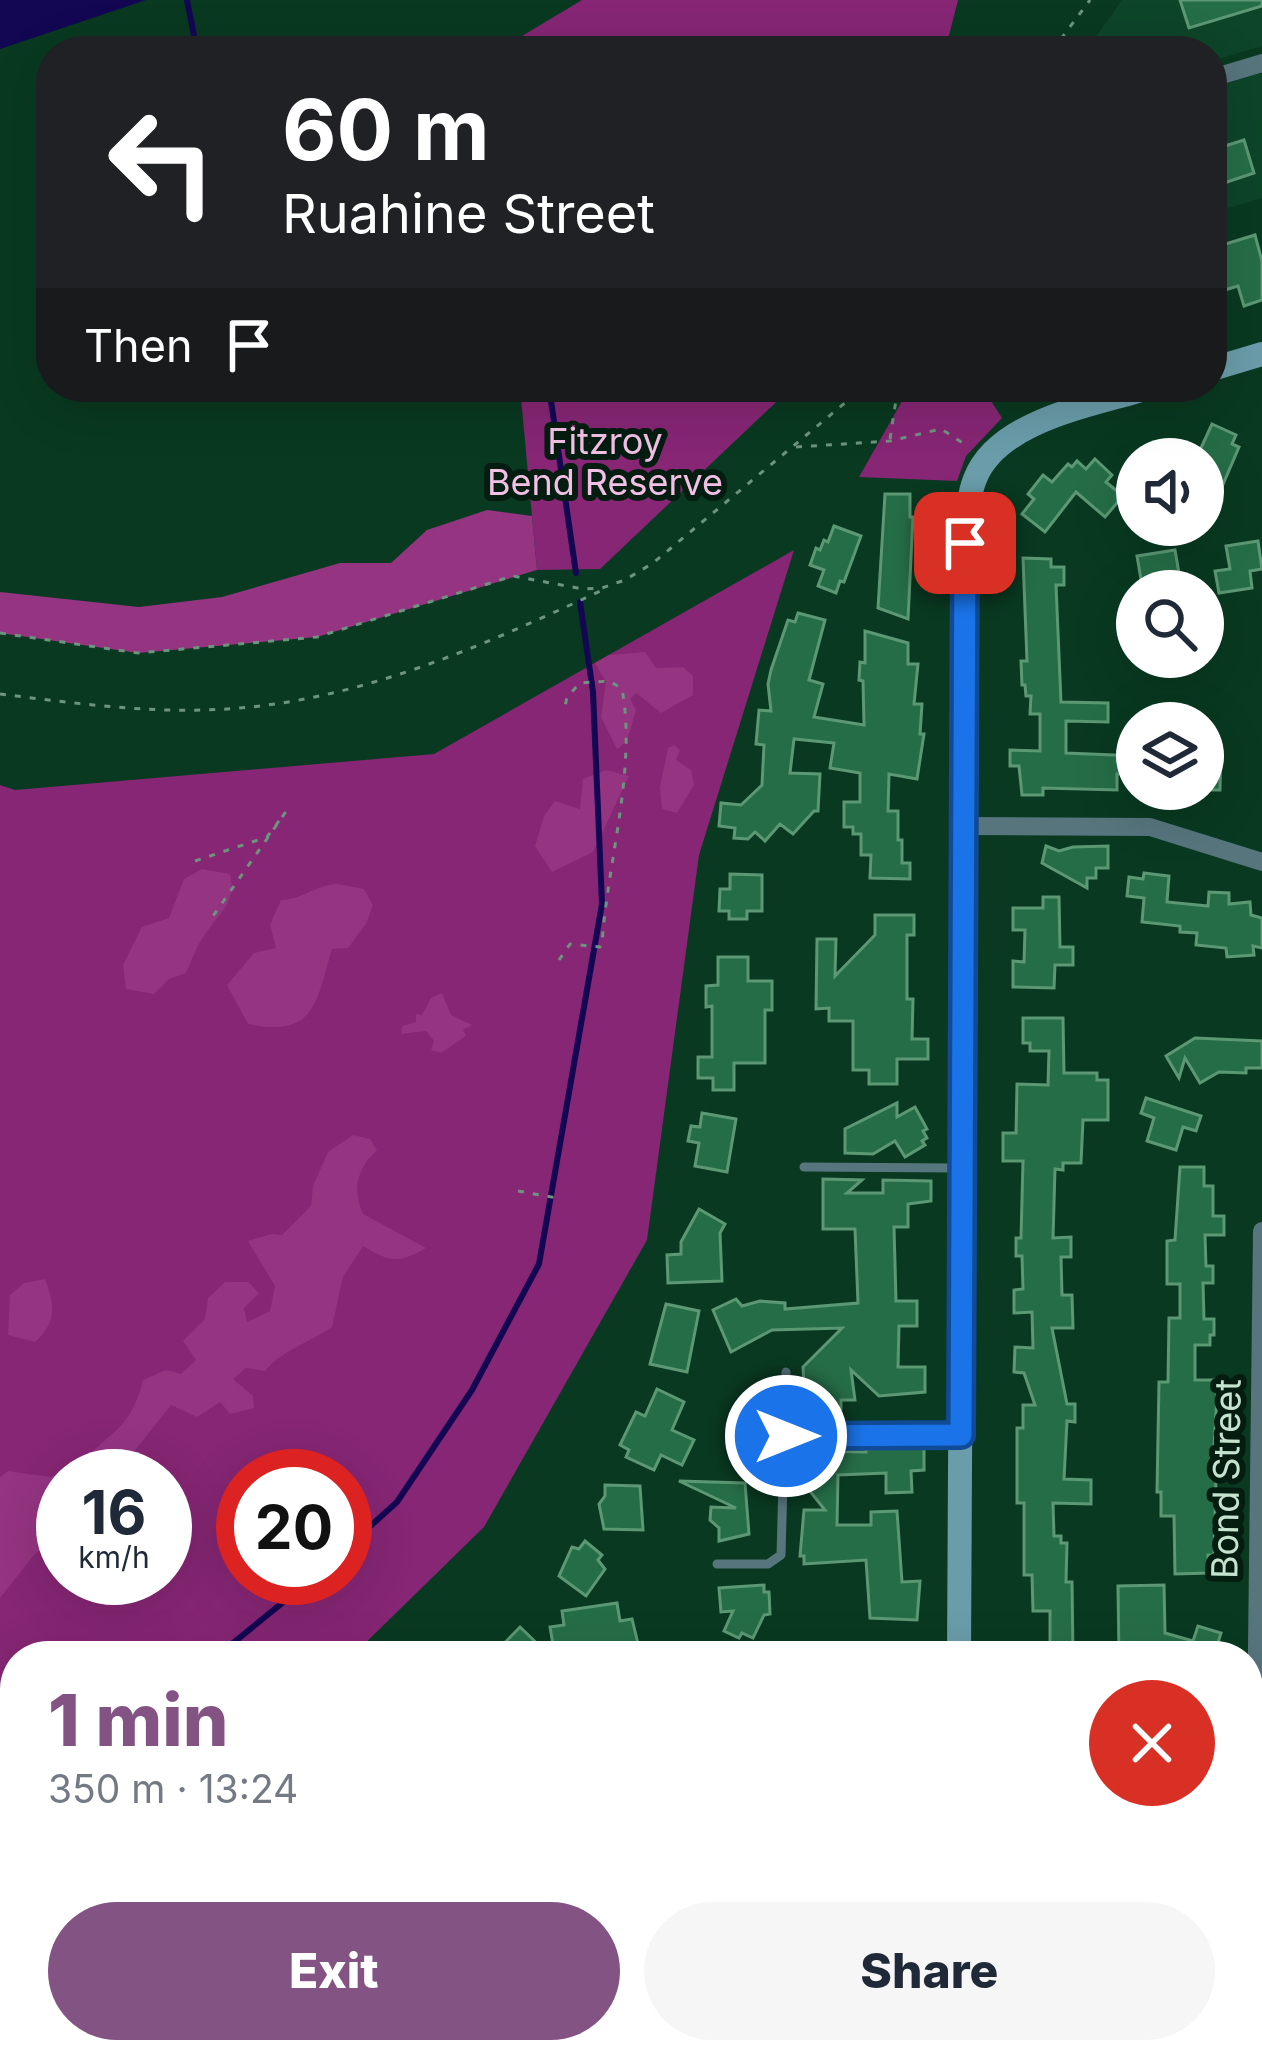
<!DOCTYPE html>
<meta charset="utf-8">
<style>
body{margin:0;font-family:Inter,sans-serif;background:#f6f6f7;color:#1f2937;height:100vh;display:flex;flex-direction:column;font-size:45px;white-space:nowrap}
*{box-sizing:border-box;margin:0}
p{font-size:39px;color:#747a83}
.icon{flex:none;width:66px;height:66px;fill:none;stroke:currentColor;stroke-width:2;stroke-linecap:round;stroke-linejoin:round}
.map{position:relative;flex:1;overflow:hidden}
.details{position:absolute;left:0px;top:1641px;width:1263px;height:423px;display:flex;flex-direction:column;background:#fff;border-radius:48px 48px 0 0;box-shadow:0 12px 48px #0002}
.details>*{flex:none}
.top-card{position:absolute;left:36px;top:36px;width:1191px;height:366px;border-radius:48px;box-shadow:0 12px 48px #0002;background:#202124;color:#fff;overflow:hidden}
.controls{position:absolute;left:1116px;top:438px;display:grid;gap:24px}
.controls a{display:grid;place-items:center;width:108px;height:108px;border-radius:50%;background:#fff;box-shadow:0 12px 48px #0002;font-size:60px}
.speed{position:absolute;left:36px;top:1449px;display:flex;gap:24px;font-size:60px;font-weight:700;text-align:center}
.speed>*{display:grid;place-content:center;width:156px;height:156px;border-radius:50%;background:#fff;box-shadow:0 12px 48px #0002;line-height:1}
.speed small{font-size:30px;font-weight:400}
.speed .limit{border:18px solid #d22;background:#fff;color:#111}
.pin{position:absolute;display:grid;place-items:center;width:102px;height:102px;color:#fff;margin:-51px;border-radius:24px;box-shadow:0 6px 18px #0006}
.me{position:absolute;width:132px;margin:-66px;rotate:90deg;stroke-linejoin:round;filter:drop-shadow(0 0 9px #0008)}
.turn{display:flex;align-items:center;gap:42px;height:252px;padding:0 48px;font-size:54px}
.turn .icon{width:156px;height:156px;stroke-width:2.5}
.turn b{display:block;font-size:84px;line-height:102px}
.then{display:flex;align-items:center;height:114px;padding:0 48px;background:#0003;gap:24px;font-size:45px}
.round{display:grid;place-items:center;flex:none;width:126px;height:126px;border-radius:63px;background:#f6f6f7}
.summary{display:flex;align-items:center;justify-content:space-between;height:204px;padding:0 48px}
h1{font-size:72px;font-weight:800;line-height:90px;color:#835384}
.button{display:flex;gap:24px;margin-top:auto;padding:24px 48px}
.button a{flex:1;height:138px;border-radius:72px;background:#835384;color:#fff;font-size:48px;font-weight:800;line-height:138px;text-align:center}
.button a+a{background:#f6f6f7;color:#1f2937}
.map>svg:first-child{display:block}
.built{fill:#0d4529}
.green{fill:#862674;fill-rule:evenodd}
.forest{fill:#953481}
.water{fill:#130754}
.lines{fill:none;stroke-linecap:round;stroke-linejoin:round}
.stream{stroke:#130754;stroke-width:6}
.building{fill:#256d47;stroke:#5c9874;stroke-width:3}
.path{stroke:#6d947e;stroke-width:3;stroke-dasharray:6 9;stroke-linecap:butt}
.lane{stroke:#57757d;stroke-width:9}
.street{stroke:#57757d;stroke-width:18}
.secondary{stroke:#6a9ca9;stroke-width:24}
.route-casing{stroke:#114b97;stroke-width:30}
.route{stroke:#1a73e8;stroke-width:21}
.labels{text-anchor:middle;stroke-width:12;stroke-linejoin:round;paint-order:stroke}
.park-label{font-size:36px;fill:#f3c0e5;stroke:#051d10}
.street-label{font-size:36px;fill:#c5e3cf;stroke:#051d10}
</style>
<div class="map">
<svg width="1262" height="2063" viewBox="0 0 1262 2063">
<rect width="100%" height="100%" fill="#093921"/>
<g class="built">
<path d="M1122 0H1262V46L1212 61V51H1086Z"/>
<path d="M1262 73V198L1212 213V87Z"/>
</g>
<g class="green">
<path d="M582 0H958L945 51H497Z"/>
<path d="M520 387H792L600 569 537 570Z"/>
<path d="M910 387H982L1002 418 966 456 957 481 859 477Z"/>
<path d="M794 550 699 855 647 1240 484 1527 352 1656H15V1844L0 1849V785L15 790 434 754ZM63 1476H165V1578H63ZM243 1476H345V1578H243Z"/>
</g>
<g class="forest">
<path d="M487 510 532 516 537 570 317 637 138 653 0 633V592L139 607 222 597 340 563H391L427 530Z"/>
<path d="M645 652 656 668 683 667 693 676V695L661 713 636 693 630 699 636 710C631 724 631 741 617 749L601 717 606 682 595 663 609 655Z"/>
<path d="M674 745 680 750 676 760 691 770 694 785 677 813 662 809 660 787 668 748Z"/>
<path d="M606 770 629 776 593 852 552 872 535 846 544 816 555 801 580 809 583 779Z"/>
<path d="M202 869 230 874C237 904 219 912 204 936 196 947 192 960 186 973L169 979 154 994 126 989 123 965 142 927 169 918 184 879Z"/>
<path d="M337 884 364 889 373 905 366 924 348 948 332 949C316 1003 315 1038 248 1024L227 985 254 953 276 948 270 925 281 900C304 899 315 885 337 884Z"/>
<path d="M442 993 451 1015 472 1025 463 1030 466 1036 441 1053 431 1050 434 1041 426 1031 401 1034 402 1026 416 1022V1014L422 1015 431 998Z"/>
<path d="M353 1135 370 1139 377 1150C357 1169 352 1188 363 1214L426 1248C399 1264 389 1262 363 1246L343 1277 332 1327C309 1343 282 1350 265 1371L246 1368 233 1379 253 1396 254 1408 230 1414 220 1402 197 1417 171 1405 124 1464 142 1476H63V1534L34 1555 0 1598V1477L8 1471 51 1477 74 1472C105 1432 130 1434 143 1380L166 1370 181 1374 196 1360 183 1341 205 1319 208 1298 225 1282H248L259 1293 244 1308 247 1322 270 1311 275 1286 248 1241 271 1234 282 1235 311 1206 313 1186 328 1152Z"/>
<path d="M45 1279C55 1306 57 1322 35 1342L8 1335 10 1295 24 1283Z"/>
</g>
<path class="water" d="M0 0H146L0 49Z"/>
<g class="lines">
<g class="stream">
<path d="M187 0 197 51"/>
<path d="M549 387 576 573"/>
<path d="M345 1549 397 1502 472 1390 539 1264 602 904 593 692 580 602"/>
<path d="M217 1656 313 1578"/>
<path d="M0 1763 15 1757"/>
</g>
</g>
<g class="building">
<path d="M1180 0H1262V6L1189 28Z"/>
<path d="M1244 140 1254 173 1215 186 1212 150Z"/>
<path d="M1255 235 1262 261V300L1244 306 1238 286 1212 294V248Z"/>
<path d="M1212 424 1236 435 1232 444 1239 447 1215 503 1203 498 1200 450Z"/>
<path d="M1095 459 1112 475 1106 482 1123 496 1105 517 1076 492 1045 532 1022 514 1034 499 1028 494 1043 475 1052 482 1068 464 1072 467 1077 461 1086 469Z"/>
<path d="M885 494H910V517H913L908 619 878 608Z"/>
<path d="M834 526 861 536 844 582 840 581 836 593 818 586 824 570 810 565 816 548 820 550 824 540 828 542Z"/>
<path d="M1258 541 1262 569 1250 571 1252 588 1219 593 1215 571 1230 569 1226 546Z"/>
<path d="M1175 550 1182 591H1143L1137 556Z"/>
<path d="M1023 558 1051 559V567H1064V585H1056L1061 702 1108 703V722L1066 721V753L1137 756V774H1117V790L1043 788V795H1022L1019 766H1010V750L1040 751V714H1030L1031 696H1026L1025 685H1022L1021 661H1027Z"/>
<path d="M798 613 825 620 809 680 823 684 814 717 864 725 863 681 859 680 860 662 865 663V631L908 643V664H918L914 704H922L920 734H924L917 779 889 774 888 811H898V840H902V863H910V879L870 878 871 855H861V834H853V827H844V802H860V773L830 768 834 743 794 739 790 773 820 774 818 811H814L793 834 780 824 765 841 755 832 748 839 734 838 735 828 719 826 721 803 741 805 762 785 764 745 756 744 759 710 771 711 768 684 771 670 788 620 795 622Z"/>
<path d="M1203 745 1221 746 1220 790H1203Z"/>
<path d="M1046 846 1059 851 1073 847 1108 846V868H1096V878H1087V888L1042 863Z"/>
<path d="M1144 873 1169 876 1167 902 1208 906 1209 892 1229 893V904L1250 902 1251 915 1262 918V948L1253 946 1254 955 1227 957 1226 948 1196 945 1197 933 1180 932V926L1142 922 1144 898 1127 896 1129 877 1143 879Z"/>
<path d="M730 874 762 875V911H747V919H729V911H719L720 889H730Z"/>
<path d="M1043 897H1059L1060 947H1073V965H1055L1054 988 1013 987V961L1024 962 1025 930H1013V908H1043Z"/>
<path d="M875 915H914V935H907V999H913L912 1039H928V1059H897V1084H869V1070H853V1021H829V1008L816 1009 817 939H836L835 976 875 935Z"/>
<path d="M718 957H748V981H772V1010H765V1063H734V1090H713V1078H698V1057H712V1006L706 1007V986L718 985Z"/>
<path d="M1023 1018H1063L1064 1073H1097V1080H1108V1120H1083L1081 1163H1063V1170L1055 1169 1053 1238 1071 1237V1257H1061L1062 1295H1072L1073 1328H1052L1067 1404H1075V1422L1067 1421 1064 1479 1091 1480V1504L1053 1503 1054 1536H1061V1543H1067L1066 1582H1072L1073 1656H1050V1611H1033L1032 1575H1024V1503H1017V1428H1023V1405H1035L1024 1373 1014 1372 1015 1347 1033 1348 1032 1312 1014 1313V1290L1023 1289 1022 1256H1016V1238H1021L1023 1161H1003V1133H1016L1017 1084 1048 1085 1049 1051H1030V1043H1023Z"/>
<path d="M1195 1038 1262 1041V1068H1246V1073L1219 1072 1200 1083 1185 1058 1179 1078 1166 1056Z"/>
<path d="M1146 1098 1201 1116 1196 1131 1183 1127 1176 1150 1147 1141 1154 1118 1141 1113Z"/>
<path d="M897 1103V1117L915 1107 927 1129 923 1131 927 1138 922 1141 925 1145 905 1157 895 1141 873 1154 845 1153V1129Z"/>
<path d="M702 1113 736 1119 727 1172 695 1166 699 1143 688 1141 691 1126 700 1127Z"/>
<path d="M1180 1167H1204V1186H1213V1216H1224V1235H1205L1206 1266H1213V1283H1203L1204 1319H1214V1335H1210V1345H1195V1380H1218L1212 1479H1216L1214 1555H1208L1209 1573 1175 1574 1174 1516H1161V1492H1157L1159 1382H1168L1169 1318H1180V1284H1167V1241L1175 1240Z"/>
<path d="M823 1179 862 1180 847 1193H883V1180L931 1181V1201L908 1204V1227H894L896 1301H917V1326H899L898 1367H925V1392L879 1396 851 1370 855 1400H841V1409H811V1386H804L803 1367 842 1328 772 1330 731 1352 713 1310 736 1299 742 1306 760 1301 785 1303V1309L858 1303 855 1229H823Z"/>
<path d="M699 1209 725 1224 720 1233 722 1281 668 1283 667 1255 681 1254V1242Z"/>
<path d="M666 1304 699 1311 687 1372 650 1364Z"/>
<path d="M657 1389 684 1402 672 1430 694 1440 682 1465 661 1455 654 1470 626 1457 629 1450 620 1445 636 1412 645 1416Z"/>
<path d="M924 1447V1470L911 1471 912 1492 886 1493V1473L838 1475 837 1525H871V1512L897 1511 902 1582 920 1581 917 1620 870 1618 866 1560 804 1564V1556H800L804 1510H825L801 1480 800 1460 809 1451 866 1452V1449Z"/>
<path d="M679 1481 745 1483 749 1534 719 1541V1528L710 1520 711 1507 736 1508Z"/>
<path d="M605 1485 640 1486 643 1530 604 1529 599 1504 605 1496Z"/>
<path d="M585 1541 602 1555 598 1560 605 1569 586 1596 559 1576 572 1547 579 1549Z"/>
<path d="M764 1585V1592H769L770 1614 764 1615 753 1638 742 1633 739 1638 724 1631 733 1611 721 1612 719 1588Z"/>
<path d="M1164 1585 1165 1633 1193 1641 1198 1626 1221 1633 1216 1649 1228 1656H1119L1118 1586Z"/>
<path d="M617 1603 620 1621 632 1619 641 1656H607L606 1651 555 1656 550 1627 564 1625 562 1611Z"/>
<path d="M520 1627 550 1656H492Z"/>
</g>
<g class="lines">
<g class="path">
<path d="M1052 51 1090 0"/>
<path d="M890 439 898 387"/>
<path d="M796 447 890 441 941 429 966 445"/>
<path d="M0 633 138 653 317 637 513 576 583 589 602 588 625 580 653 563 864 387"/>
<path d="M0 694C66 702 136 712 203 710 348 707 478 648 607 588"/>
<path d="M195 861 267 837 285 813 213 916"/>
<path d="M559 960 570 944 600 947 602 944C607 864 637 768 622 689L610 681 580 683 567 697 564 712"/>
<path d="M518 1191 557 1198"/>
<path d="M279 2063V2049"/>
</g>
<g class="lane">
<path d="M804 1167 957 1168"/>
<path d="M786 1436 956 1435"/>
<path d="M717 1564H768L781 1555 786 1372"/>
</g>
<g class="street">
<path d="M1212 78 1262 63"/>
<path d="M967 826 1150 827 1262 862"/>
<path d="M1256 1729 1262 1231"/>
<path d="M523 2052 580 2063"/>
<path d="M950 2058 980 2063"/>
</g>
<g class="secondary">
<path d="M1212 369 1262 354"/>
<path d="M959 1656 965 543C967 522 967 499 975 479 998 419 1096 405 1151 387"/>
<path d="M948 2063 952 2049"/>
</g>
</g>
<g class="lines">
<g class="route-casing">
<path id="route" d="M786 1436 961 1435 965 543"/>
</g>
<use href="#route" class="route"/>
</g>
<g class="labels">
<g class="park-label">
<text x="605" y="454">Fitzroy<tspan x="605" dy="41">Bend Reserve</tspan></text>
</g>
<g class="street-label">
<text transform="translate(1226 1479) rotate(-89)" y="13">Bond Street</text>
</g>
</g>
</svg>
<div class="controls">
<a><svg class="icon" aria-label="sound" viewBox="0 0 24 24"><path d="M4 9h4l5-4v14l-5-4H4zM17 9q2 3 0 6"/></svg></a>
<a><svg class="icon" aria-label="search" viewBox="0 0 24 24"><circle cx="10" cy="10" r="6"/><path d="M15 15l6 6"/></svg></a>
<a><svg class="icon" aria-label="layers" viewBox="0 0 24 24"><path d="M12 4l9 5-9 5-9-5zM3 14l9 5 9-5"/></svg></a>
</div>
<div class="speed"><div>16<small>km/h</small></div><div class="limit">20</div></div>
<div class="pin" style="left:965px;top:543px;background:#d93025"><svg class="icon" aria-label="arrive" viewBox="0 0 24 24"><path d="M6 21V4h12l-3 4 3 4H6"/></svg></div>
<svg class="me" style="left:786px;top:1436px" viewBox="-20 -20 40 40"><circle r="17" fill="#1a73e8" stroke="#fff" stroke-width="3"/><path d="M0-11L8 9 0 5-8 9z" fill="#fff"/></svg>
<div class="top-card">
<div class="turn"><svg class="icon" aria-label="left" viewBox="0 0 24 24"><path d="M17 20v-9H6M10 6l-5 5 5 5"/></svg><div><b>60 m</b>Ruahine Street</div></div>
<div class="then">Then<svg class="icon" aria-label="arrive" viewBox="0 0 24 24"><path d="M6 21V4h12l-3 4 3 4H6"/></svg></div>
</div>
<section class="details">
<div class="summary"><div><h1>1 min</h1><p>350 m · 13:24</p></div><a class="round" style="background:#d93025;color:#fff"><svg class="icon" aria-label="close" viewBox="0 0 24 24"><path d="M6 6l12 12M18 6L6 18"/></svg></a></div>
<div class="button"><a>Exit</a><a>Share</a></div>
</section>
</div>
